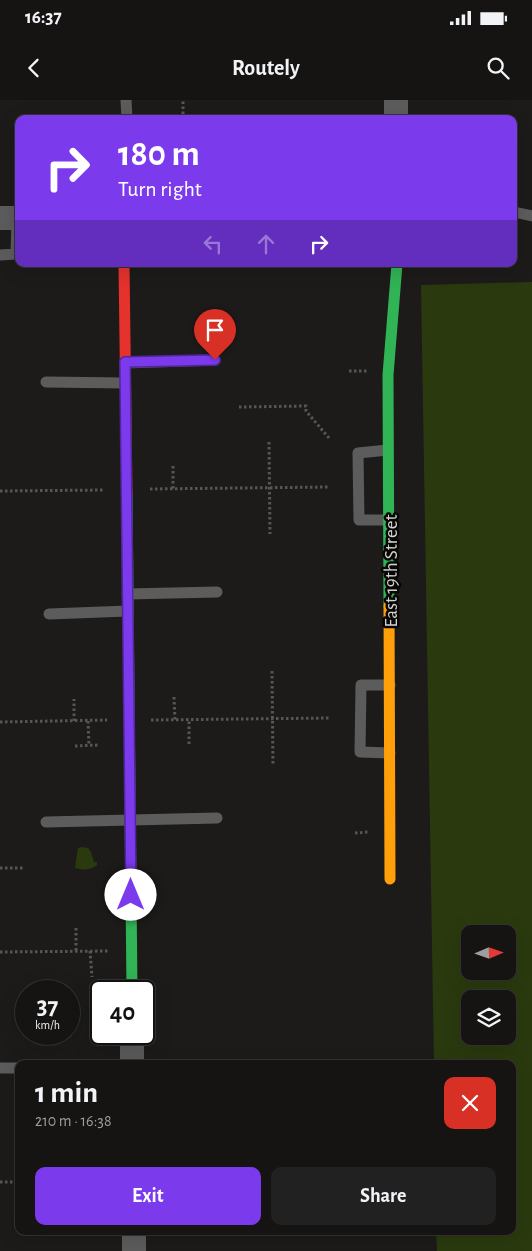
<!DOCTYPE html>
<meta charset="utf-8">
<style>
body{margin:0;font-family:"Alegreya Sans",sans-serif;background:#222121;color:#f1f3f6;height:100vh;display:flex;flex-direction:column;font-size:19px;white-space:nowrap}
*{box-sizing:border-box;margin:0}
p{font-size:16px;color:#9d9ea0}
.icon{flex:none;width:28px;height:28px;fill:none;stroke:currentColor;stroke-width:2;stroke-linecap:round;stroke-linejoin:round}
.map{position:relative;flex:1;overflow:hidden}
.panel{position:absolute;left:15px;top:960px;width:501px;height:175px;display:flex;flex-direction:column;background:#151413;border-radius:10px;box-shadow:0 5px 20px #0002,0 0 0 1px #343333}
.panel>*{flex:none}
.banner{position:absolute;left:15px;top:15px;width:502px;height:152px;border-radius:10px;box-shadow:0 5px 20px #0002,0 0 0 1px #343333;background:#7c3aed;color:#fff;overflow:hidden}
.needle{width:32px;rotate:88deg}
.controls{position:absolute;left:461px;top:825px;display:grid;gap:10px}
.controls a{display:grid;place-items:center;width:55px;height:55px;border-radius:10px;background:#151413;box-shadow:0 5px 20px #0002,0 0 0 1px #343333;font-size:25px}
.speed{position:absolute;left:15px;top:880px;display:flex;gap:10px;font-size:25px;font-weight:700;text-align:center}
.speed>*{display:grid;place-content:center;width:65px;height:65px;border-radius:50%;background:#151413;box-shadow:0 5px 20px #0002,0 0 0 1px #343333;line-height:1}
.speed small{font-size:12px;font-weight:400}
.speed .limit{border:2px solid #111;border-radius:8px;background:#fff;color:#111}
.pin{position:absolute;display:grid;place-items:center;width:42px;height:42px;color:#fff;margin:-51px -21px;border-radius:50% 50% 50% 0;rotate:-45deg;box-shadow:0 0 5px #0007}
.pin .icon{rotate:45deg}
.me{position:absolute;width:55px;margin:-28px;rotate:0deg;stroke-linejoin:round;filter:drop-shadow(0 0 4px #0008)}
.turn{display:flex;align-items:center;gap:18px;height:105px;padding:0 20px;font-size:22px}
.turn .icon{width:65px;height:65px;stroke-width:2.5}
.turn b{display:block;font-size:35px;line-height:42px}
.lanes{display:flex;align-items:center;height:48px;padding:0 20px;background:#0003;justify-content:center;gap:25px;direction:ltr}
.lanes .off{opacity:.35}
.round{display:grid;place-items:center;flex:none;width:52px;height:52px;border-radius:10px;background:#222121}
.headline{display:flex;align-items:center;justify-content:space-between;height:85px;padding:0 20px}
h1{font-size:30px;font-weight:700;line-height:38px}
.button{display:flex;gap:10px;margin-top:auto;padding:10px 20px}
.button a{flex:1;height:58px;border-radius:10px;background:#7c3aed;color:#fff;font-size:20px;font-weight:700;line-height:58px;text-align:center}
.button a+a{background:#222121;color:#f1f3f6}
.status{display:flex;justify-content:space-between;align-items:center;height:35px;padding:0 25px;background:#151413;direction:ltr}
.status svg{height:14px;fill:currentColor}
header{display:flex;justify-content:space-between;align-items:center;height:65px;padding:0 20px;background:#151413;font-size:22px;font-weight:700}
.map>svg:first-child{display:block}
.green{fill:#2a3a0e;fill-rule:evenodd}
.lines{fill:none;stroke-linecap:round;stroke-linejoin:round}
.path{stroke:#575654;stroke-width:3;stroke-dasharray:2.5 2.5;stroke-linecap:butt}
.lane{stroke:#5d5c5c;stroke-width:11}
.street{stroke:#5d5c5c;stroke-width:24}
.fast{stroke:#30b455;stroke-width:11}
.slow{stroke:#ff9f0a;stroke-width:11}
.jam{stroke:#e5322d;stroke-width:11}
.route-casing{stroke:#51269a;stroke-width:12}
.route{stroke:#7c3aed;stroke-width:9}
.labels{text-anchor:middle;stroke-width:5;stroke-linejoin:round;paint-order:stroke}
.street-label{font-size:19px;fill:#d3d2cf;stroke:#070605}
</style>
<div class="status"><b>16:37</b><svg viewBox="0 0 49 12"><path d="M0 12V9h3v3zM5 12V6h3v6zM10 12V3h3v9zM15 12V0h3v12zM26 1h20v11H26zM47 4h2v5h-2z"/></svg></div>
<header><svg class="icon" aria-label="back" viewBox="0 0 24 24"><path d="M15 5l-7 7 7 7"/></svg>Routely<svg class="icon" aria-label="search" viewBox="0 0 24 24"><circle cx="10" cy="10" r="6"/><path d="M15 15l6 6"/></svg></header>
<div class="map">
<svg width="532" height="1151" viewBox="0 0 532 1151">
<rect width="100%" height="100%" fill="#1c1b19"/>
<g class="green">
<path d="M532 182V1151H437L436 1131H512V964H434L421 185ZM470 834H508V871H470ZM470 899H508V936H470Z"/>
<path d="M82 747 88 748 91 752 94 762H97V765C89 771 84 770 75 768L78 748Z"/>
</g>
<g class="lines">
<g class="path">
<path d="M183 19V0"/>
<path d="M349 271H367"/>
<path d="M239 307 306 306V311L329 338"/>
<path d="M269 342 270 434"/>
<path d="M173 366V389"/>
<path d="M150 389 329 387"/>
<path d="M0 391 103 390"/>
<path d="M272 571 273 666"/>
<path d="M174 597 175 620"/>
<path d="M151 620 330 618"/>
<path d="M74 621V599"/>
<path d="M88 621 89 646"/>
<path d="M0 622 107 620"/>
<path d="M189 644V619"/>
<path d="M75 646 98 645"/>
<path d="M355 733 369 732"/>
<path d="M0 768H23"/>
<path d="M76 828V852"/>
<path d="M90 851 92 877"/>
<path d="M0 852 109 851"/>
<path d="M0 1082H19"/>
</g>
<g class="lane">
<path d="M126 0 127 19"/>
<path d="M514 112 532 116"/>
<path d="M0 155 16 154 17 118"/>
<path d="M125 263 215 260"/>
<path d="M46 282 125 283"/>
<path d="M388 350 358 353 359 420H390"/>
<path d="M127 494 217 492"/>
<path d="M49 514 128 511"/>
<path d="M390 585H361L360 652 390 653"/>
<path d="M46 722 217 718"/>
<path d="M0 968H19"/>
</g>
<g class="street">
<path d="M396 0V19"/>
<path d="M0 118H19"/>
<path d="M132 934V964"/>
<path d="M134 1131V1151"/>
</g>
<g class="fast">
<path d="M127 394 132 891"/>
<path d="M389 506 388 275 397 164"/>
</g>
<path class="slow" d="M389 506 390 779"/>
<path class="jam" d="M124 164 127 394"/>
</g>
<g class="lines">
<g class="route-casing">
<path id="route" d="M131 795 125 262 215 260"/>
</g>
<use href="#route" class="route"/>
</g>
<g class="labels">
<g class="street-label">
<text transform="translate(390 471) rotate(-90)" y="7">East 19th Street</text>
</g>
</g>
</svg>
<div class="controls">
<a><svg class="needle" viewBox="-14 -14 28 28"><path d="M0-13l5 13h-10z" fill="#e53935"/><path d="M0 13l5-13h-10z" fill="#9d9ea0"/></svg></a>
<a><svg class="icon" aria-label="layers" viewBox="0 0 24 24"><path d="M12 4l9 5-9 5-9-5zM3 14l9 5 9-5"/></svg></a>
</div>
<div class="speed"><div>37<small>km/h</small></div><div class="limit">40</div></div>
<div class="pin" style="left:215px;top:260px;background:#d93025"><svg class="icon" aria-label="arrive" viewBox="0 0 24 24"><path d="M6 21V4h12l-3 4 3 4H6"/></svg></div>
<svg class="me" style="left:131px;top:795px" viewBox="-20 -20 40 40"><circle r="19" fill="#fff"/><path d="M0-13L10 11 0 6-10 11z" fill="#7c3aed"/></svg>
<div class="banner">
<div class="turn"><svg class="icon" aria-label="right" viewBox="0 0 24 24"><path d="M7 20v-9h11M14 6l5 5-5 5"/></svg><div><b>180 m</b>Turn right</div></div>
<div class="lanes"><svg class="icon off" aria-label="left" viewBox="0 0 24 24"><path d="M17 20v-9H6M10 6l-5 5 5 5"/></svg><svg class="icon off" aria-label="ahead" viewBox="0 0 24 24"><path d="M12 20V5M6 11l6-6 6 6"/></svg><svg class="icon" aria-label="right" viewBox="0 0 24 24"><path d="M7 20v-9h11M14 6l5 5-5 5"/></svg></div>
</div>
<section class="panel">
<div class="headline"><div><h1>1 min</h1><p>210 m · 16:38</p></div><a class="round" style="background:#d93025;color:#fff"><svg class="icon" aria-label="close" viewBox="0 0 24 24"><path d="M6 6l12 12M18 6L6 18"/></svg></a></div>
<div class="button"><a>Exit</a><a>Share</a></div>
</section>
</div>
